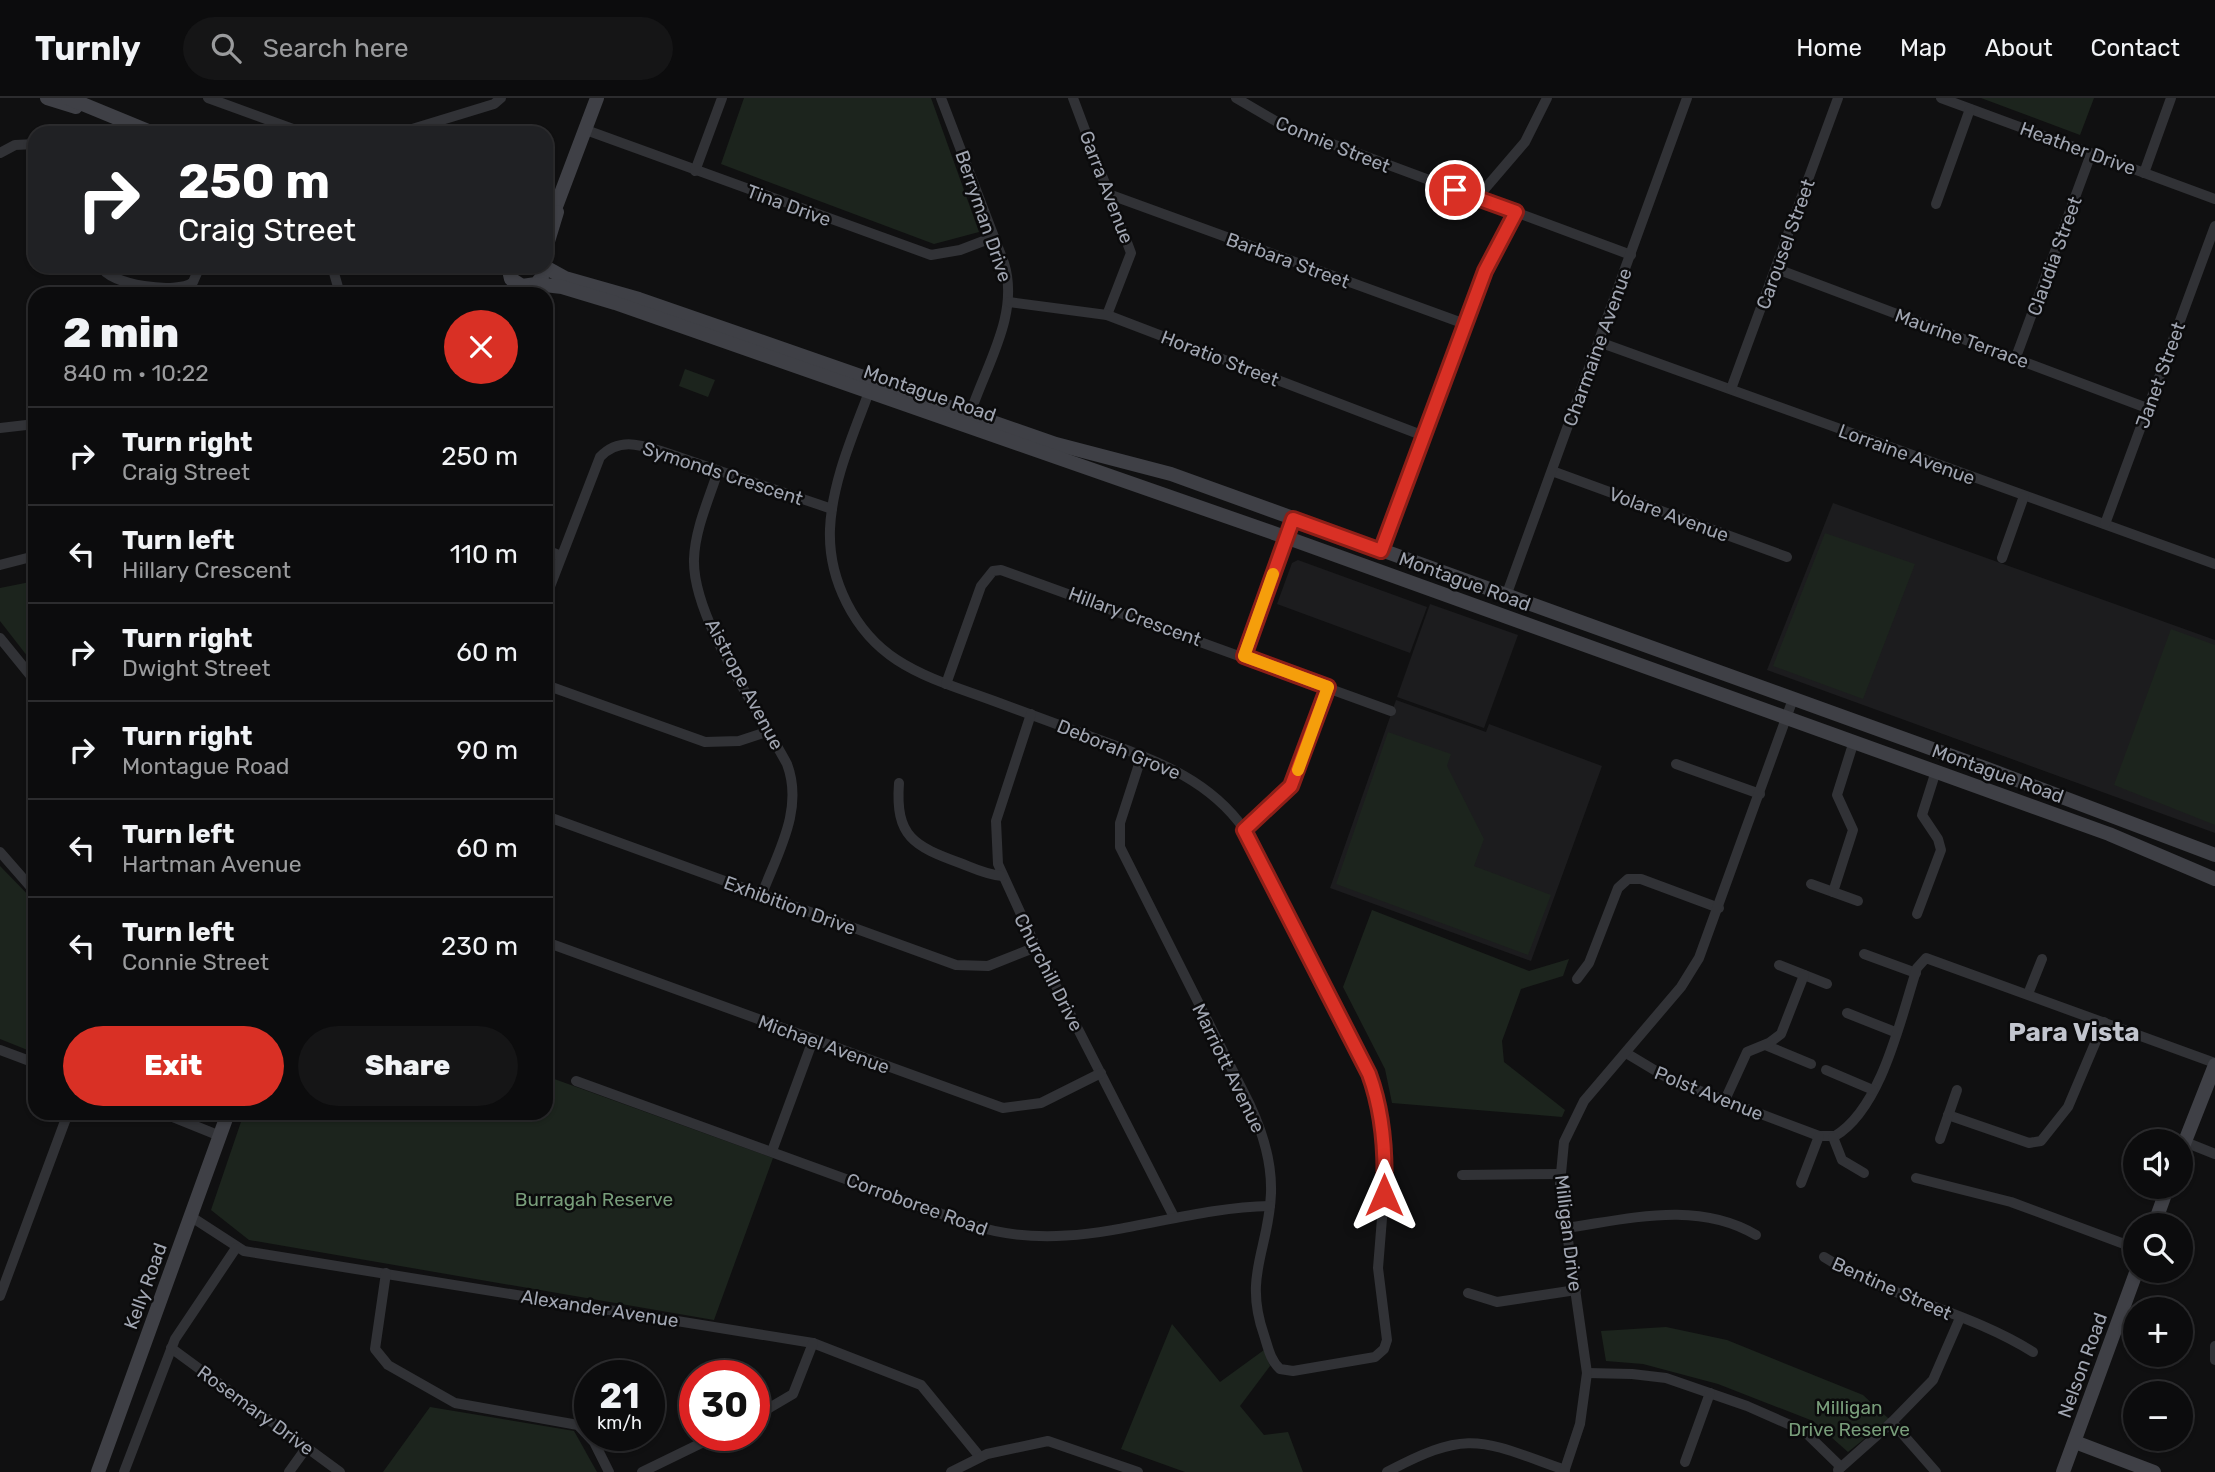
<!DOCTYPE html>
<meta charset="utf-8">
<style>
body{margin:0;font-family:Rubik,sans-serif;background:#151516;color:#f1f3f6;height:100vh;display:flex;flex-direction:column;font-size:26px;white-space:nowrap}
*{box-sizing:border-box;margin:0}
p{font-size:23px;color:#9a9b9d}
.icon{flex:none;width:38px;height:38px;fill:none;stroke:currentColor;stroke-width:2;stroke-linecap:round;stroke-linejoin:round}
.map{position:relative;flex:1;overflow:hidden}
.side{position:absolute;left:28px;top:189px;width:525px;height:833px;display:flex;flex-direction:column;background:#0c0c0d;border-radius:21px;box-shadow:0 2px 5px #0004,0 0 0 2px #2c2c2e}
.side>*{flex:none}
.banner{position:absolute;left:28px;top:28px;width:525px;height:147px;border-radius:21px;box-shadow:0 2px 5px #0004,0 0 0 2px #2c2c2e;background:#202124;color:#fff;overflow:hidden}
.fabs{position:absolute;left:2123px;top:1031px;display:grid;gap:14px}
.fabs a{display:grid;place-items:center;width:70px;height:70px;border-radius:50%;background:#0c0c0d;box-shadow:0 2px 5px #0004,0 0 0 2px #2c2c2e;font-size:35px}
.speed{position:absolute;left:574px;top:1262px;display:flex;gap:14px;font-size:35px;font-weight:700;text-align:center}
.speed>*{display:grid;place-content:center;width:91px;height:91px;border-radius:50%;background:#0c0c0d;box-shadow:0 2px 5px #0004,0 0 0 2px #2c2c2e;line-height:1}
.speed small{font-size:18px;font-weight:400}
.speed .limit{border:10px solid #d22;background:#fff;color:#111}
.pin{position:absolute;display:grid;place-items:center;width:60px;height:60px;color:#fff;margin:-30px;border:4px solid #fff;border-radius:50%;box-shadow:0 2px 7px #0007}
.me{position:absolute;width:77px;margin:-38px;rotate:0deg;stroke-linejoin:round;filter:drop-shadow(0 0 5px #0008)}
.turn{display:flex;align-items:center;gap:24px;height:147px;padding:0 35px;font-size:32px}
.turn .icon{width:91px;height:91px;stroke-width:2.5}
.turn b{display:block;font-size:49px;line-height:60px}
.round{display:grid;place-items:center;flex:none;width:74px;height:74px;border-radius:37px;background:#151516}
.headline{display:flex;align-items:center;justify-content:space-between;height:119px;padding:0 35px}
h1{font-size:42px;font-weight:800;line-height:52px}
.primary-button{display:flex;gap:14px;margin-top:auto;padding:14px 35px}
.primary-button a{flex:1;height:80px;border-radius:42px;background:#d93025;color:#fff;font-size:28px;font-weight:800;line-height:80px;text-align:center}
.primary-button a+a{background:#151516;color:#f1f3f6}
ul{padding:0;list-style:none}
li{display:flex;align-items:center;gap:21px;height:98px;padding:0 35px;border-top:2px solid #2c2c2e}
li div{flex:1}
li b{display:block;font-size:26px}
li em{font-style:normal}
header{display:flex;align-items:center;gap:42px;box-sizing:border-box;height:98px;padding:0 35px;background:#0c0c0d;border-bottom:2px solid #2c2c2e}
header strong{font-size:33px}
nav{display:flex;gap:38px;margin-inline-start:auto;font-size:24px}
.search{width:490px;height:63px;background:#151516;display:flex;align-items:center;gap:18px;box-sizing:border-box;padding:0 24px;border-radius:38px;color:#9a9b9d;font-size:26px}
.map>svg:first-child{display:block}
.built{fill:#1c1c1e}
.green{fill:#1c241d}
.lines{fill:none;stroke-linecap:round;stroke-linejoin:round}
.street{stroke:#313236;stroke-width:10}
.secondary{stroke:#3f4046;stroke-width:14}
.route-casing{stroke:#8d1f18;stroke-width:18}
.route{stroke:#d93025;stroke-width:12}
.slow{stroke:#f59e0b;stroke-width:12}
.labels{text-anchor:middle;stroke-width:5;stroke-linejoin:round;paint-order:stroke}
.street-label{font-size:19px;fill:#a1a6b2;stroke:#0b0b0c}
.park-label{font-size:19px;fill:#789d7a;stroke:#0b0b0c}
.district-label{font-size:26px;font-weight:bold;fill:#c2c5ce;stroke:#0b0b0c}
</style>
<header>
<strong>Turnly</strong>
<div class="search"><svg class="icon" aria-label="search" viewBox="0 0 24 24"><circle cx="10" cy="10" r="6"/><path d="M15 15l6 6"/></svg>Search here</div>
<nav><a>Home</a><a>Map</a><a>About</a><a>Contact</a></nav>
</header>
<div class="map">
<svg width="2215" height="1374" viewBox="0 0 2215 1374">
<rect width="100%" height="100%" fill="#101011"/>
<g class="built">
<path d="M1833 405 2215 542V735L1767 572Z"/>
<path d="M1298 462 1427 509 1410 555 1277 506 1292 465Z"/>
<path d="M1430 506 1518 537 1484 630 1397 599Z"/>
<path d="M1396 602 1486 634 1489 626 1602 668 1531 863 1330 790Z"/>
</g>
<g class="green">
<path d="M744 0H931L979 134 934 146 721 66Z"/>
<path d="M1981 0H2094L2080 37Z"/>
<path d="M685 271 715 282 708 299 679 288Z"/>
<path d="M1825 435 1915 466 1863 601 1773 568Z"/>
<path d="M35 483V568L0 523V490Z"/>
<path d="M2171 531 2215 547V727L2114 687Z"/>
<path d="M1388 634 1451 656 1447 668 1484 741 1474 768 1551 797 1528 857 1336 786Z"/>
<path d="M0 768 35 804V955L0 941Z"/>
<path d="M1372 812 1529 873 1569 861 1563 878 1521 891 1502 943 1504 964 1565 1012 1562 1019 1392 1005 1385 971 1343 889Z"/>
<path d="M546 978 773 1060 714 1222 249 1142 211 1112 244 1015H546Z"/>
<path d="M1172 1226 1220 1284 1264 1252 1270 1268 1240 1308 1264 1337 1288 1334 1303 1374H1185L1121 1351Z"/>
<path d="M1666 1229 1727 1242 1863 1297 1889 1321 1848 1354 1813 1323 1718 1286 1643 1266 1606 1263 1601 1233Z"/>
<path d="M430 1309 574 1333 597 1374H383Z"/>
</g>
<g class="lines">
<g class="street">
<path d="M208 0 304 35"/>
<path d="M941 0 1004 165C1020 216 986 267 970 316"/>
<path d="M1073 0 1131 155 1107 217"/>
<path d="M1236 0 1284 28 1631 157"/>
<path d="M1941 0 2215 101"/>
<path d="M586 32 931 157 960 152 994 139"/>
<path d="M399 35 494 6 501 0"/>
<path d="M0 55 15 47 35 46"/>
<path d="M695 73 722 0"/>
<path d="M2144 75 2171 0"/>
<path d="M1111 97 1465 226"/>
<path d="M1477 100 1525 44 1547 0"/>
<path d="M1936 106 1970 11"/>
<path d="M101 168C108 187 178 197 193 184L200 168"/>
<path d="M332 168 340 196"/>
<path d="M1777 171 2147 310"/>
<path d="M1009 204 1107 217 1424 338"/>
<path d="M1599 244 2215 466"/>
<path d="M2016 259 2091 56"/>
<path d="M1731 291 1838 0"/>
<path d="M869 294C853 337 832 384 830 431 828 481 854 534 897 562 926 581 962 591 994 603 1032 617 1070 631 1108 645 1161 664 1211 684 1244 731L1374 990 1383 1041 1385 1083 1378 1170 1387 1242 1384 1251 1375 1259 1293 1273 1280 1271C1270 1262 1268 1249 1264 1237 1243 1177 1269 1152 1271 1095 1272 1064 1263 1035 1250 1007L1120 749V725L1142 657"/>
<path d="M0 330 35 326"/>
<path d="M718 373C709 401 695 431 694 461 692 520 759 613 787 666 804 711 778 754 762 796"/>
<path d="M1552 373 1787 459"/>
<path d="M2105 426 2215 128"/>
<path d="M546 452 561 458"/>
<path d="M1381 453 1485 173 1516 114"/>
<path d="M2002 460 2024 398"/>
<path d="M0 467 35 458"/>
<path d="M1506 498 1687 0"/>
<path d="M546 499 600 359C618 340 638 346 661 353L832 411"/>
<path d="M0 540 35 583"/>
<path d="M1244 558 1292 421"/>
<path d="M946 586 981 488 993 473 1001 472 1391 613"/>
<path d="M546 587 705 644 739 643 769 633"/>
<path d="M1031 616 996 723 998 766 1036 849 1174 1119"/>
<path d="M1676 666 1760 696"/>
<path d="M899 685C895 739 914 748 960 765 973 770 987 777 1002 778"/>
<path d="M546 718 956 867 988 868 1036 849"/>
<path d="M1244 731 1291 688 1328 588"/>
<path d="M0 754 35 794"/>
<path d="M1811 786 1858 803"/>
<path d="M1833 794 1853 732 1837 697 1854 643"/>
<path d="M1917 816 1941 752 1938 741 1922 717 1936 673"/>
<path d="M546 844 1003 1010 1041 1005 1101 975"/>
<path d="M1864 856 1916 875"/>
<path d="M1779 867 1827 886"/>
<path d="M1577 881 1589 865 1618 790 1628 781H1641L1719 810"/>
<path d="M2028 896 2042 861"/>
<path d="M1847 915 1895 934"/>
<path d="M1765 947 1811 966"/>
<path d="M0 952 35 965"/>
<path d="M1626 955 1671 982 1819 1038H1835C1882 1010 1901 919 1917 870L1926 860 2215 965"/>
<path d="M1826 972 1873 992"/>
<path d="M576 983 972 1127C1075 1160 1166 1110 1270 1108"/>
<path d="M1725 1002 1747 954 1769 945 1781 936 1804 877"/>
<path d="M163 1015 220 1038"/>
<path d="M1948 1017 2029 1045 2041 1043 2068 1009 2104 924"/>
<path d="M1833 1039 1842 1062 1864 1075"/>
<path d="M1940 1041 1957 992"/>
<path d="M2185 1044 2215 1056"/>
<path d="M772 1053 813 942"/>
<path d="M1462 1077 1560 1076"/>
<path d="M1916 1080 2011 1104 2135 1150"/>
<path d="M1801 1085 1819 1038"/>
<path d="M190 1118 244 1153 813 1245 921 1287 980 1359"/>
<path d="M1566 1130C1629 1121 1697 1102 1756 1137"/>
<path d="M1824 1159C1889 1200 1968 1213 2033 1254"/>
<path d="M386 1175 375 1251 388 1267 455 1305 578 1327 594 1344 609 1374"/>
<path d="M1468 1195 1497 1204 1576 1192"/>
<path d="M0 1198 68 1015"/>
<path d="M2215 1248V1262"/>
<path d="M171 1250 340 1374"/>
<path d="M1587 1275 1632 1276 1666 1280 1747 1308 1804 1333 1841 1369"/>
<path d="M754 1319 793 1296 813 1245"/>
<path d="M1892 1324 1933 1282 1960 1220"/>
<path d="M1685 1364 1710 1295"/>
<path d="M1838 1372 1892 1324 1936 1374"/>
<path d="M124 1374 175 1241 236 1150"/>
<path d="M289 1374 307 1349"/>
<path d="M642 1374 718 1337"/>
<path d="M951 1374 987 1356 1048 1343 1138 1374"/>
<path d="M1387 1374C1470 1330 1480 1342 1565 1372"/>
<path d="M1564 1374 1580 1326 1587 1275 1560 1086 1564 1044 1584 1003 1681 889 1699 860 1793 601"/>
</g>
<g class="secondary">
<path d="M47 0 76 9"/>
<path d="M68 0 153 35"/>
<path d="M546 124 557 106 597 0"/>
<path d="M546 150 557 114"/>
<path d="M508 168 511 181 522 188 536 186 542 179"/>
<path d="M545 169 565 180 639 201 1056 346 1171 376 1988 671 2215 757"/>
<path d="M536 186 562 189 615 205 1285 439 2109 736 2215 781"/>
<path d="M2180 1056 2215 967"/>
<path d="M2154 1127 2168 1088"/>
<path d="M2075 1344 2154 1374"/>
<path d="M98 1374 228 1015"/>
<path d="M2063 1374 2137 1172"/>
</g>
</g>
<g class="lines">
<g class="route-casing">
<path id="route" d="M1384 1097C1386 1057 1383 1014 1369 976L1244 732 1291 688 1328 589 1244 558 1293 421 1381 453 1485 173 1516 114 1455 92"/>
</g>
<use href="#route" class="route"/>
<path class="slow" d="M1273 476 1244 558 1328 589 1298 672"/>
</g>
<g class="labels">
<g class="street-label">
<text transform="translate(1333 46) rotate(22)" y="7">Connie Street</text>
<text transform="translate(2078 50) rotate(20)" y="7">Heather Drive</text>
<text transform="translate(1107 89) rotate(69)" y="7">Garra Avenue</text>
<text transform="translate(789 107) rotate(20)" y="7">Tina Drive</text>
<text transform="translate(984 118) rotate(71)" y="7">Berryman Drive</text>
<text transform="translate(1785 146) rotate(-70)" y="7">Carousel Street</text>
<text transform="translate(2054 158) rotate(-70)" y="7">Claudia Street</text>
<text transform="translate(1288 162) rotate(20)" y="7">Barbara Street</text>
<text transform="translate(1962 240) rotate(20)" y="7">Maurine Terrace</text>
<text transform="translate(1597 249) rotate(-70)" y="7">Charmaine Avenue</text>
<text transform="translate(1220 260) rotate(21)" y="7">Horatio Street</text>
<text transform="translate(2160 277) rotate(-70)" y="7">Janet Street</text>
<text transform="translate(930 295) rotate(19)" y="7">Montague Road</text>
<text transform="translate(1907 356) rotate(20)" y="7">Lorraine Avenue</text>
<text transform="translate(723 375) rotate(18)" y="7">Symonds Crescent</text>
<text transform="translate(1669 416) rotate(20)" y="7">Volare Avenue</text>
<text transform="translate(1465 483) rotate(20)" y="7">Montague Road</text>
<text transform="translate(1135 518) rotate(20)" y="7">Hillary Crescent</text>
<text transform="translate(745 586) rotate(62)" y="7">Aistrope Avenue</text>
<text transform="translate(1119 651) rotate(22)" y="7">Deborah Grove</text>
<text transform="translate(1998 675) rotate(20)" y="7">Montague Road</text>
<text transform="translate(790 807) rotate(20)" y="7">Exhibition Drive</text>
<text transform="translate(1049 874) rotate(63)" y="7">Churchill Drive</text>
<text transform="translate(824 946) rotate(20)" y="7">Michael Avenue</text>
<text transform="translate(1229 970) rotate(64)" y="7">Marriott Avenue</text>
<text transform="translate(1709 995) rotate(22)" y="7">Polst Avenue</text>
<text transform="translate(917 1106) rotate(20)" y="7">Corroboree Road</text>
<text transform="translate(1569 1135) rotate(83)" y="7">Milligan Drive</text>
<text transform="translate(145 1188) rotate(-70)" y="7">Kelly Road</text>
<text transform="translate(1892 1190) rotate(24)" y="7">Bentine Street</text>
<text transform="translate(600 1210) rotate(9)" y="7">Alexander Avenue</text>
<text transform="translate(2082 1267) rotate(-70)" y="7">Nelson Road</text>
<text transform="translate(256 1312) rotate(36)" y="7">Rosemary Drive</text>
</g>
<g class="park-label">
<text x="594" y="1108">Burragah Reserve</text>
<text x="1849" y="1316">Milligan<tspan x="1849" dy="22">Drive Reserve</tspan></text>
</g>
<g class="district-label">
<text x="2074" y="943">Para Vista</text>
</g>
</g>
</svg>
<div class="fabs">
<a><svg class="icon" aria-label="sound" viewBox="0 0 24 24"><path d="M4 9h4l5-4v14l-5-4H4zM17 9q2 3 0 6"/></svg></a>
<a><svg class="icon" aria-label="search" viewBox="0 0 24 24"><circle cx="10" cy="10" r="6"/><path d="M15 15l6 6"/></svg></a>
<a>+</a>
<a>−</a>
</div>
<div class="speed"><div>21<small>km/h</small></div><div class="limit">30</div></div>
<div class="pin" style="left:1455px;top:92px;background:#d93025"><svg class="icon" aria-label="arrive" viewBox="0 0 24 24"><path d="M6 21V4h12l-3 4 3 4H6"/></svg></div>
<svg class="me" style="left:1384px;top:1097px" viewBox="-20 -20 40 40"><path d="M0-17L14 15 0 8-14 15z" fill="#d93025" stroke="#fff" stroke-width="4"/></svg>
<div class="banner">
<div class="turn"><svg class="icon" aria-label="right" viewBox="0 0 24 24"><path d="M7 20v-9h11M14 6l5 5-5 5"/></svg><div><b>250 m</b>Craig Street</div></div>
</div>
<section class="side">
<div class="headline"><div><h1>2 min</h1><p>840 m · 10:22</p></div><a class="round" style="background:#d93025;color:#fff"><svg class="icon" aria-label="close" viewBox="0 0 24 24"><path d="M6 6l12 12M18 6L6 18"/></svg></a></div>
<ul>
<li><svg class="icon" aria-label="right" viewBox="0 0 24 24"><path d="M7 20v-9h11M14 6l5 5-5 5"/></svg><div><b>Turn right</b><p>Craig Street</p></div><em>250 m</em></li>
<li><svg class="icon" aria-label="left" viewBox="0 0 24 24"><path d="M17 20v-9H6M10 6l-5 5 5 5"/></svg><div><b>Turn left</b><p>Hillary Crescent</p></div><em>110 m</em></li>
<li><svg class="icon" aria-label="right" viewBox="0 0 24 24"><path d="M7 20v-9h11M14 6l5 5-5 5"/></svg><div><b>Turn right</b><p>Dwight Street</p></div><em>60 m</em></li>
<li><svg class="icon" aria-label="right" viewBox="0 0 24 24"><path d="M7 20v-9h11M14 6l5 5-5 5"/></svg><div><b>Turn right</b><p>Montague Road</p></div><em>90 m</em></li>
<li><svg class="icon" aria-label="left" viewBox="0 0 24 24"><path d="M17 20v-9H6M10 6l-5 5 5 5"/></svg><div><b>Turn left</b><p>Hartman Avenue</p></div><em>60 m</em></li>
<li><svg class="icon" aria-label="left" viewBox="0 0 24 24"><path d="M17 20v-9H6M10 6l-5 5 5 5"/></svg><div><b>Turn left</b><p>Connie Street</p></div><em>230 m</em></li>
</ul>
<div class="primary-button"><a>Exit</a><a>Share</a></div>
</section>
</div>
